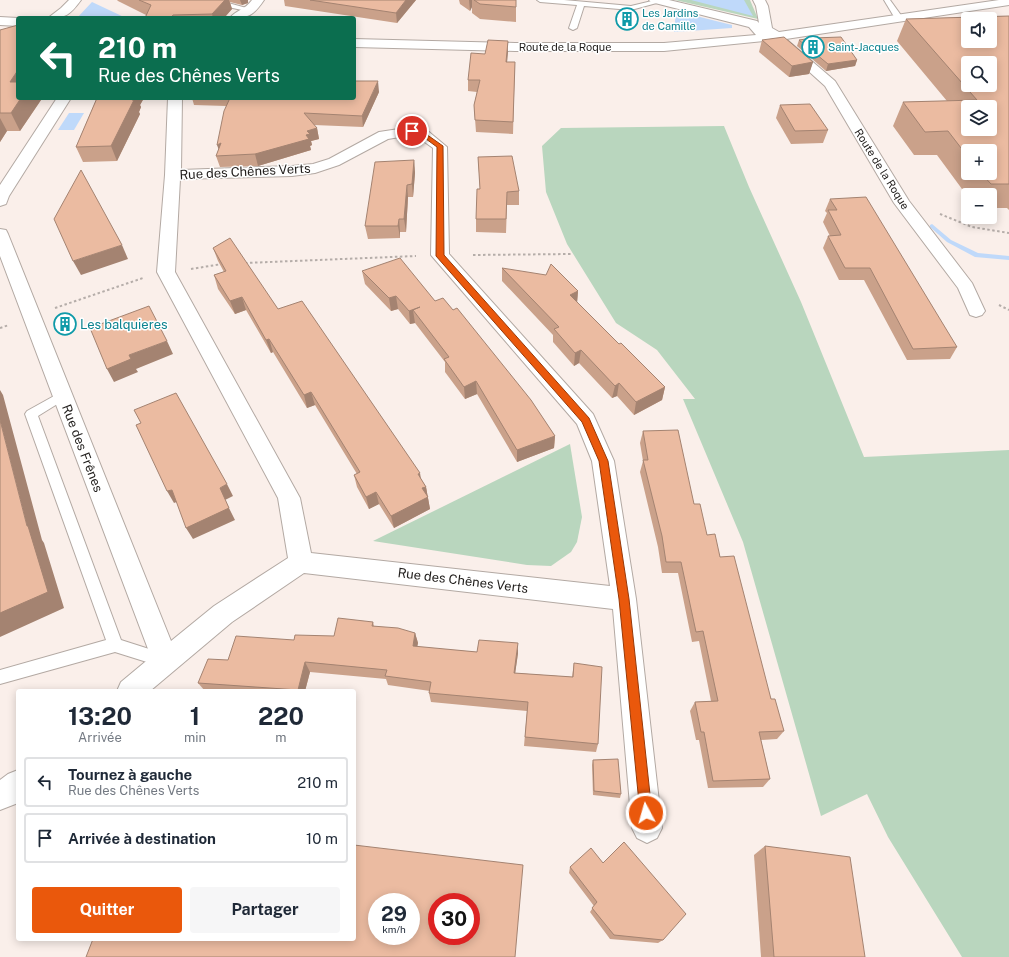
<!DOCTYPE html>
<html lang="fr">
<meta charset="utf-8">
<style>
body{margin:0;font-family:"Public Sans",sans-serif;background:#f6f6f7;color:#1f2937;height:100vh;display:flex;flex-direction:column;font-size:15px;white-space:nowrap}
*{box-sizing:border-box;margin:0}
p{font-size:13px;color:#747a83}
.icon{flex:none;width:22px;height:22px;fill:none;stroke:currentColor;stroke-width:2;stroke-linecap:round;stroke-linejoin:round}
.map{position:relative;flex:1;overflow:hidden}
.sheet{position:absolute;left:16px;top:689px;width:340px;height:252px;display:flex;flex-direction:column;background:#fff;border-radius:4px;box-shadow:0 2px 10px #0003}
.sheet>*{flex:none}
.guide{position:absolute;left:16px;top:16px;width:340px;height:84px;border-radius:4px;box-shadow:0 2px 10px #0003;background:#0b6e4f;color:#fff;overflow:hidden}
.fabs{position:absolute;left:961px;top:12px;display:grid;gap:8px}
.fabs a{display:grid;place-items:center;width:36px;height:36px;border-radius:4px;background:#fff;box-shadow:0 2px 10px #0003;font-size:20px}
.speed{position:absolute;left:368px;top:893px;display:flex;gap:8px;font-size:20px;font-weight:700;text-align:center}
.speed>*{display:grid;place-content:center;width:52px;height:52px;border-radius:50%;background:#fff;box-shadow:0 2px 10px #0003;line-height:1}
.speed small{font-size:10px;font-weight:400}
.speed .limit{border:6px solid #d22;background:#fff;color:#111}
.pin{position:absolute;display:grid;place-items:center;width:34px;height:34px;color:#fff;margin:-17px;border:2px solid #fff;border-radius:50%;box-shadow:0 1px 4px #0007}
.me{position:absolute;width:44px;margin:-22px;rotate:354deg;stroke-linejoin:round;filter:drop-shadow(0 0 3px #0008)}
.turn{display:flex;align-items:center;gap:14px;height:84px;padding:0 16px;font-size:18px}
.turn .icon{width:52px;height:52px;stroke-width:2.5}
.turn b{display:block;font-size:28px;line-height:34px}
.eta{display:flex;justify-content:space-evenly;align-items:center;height:68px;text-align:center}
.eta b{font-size:24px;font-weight:700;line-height:28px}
.button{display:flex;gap:8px;margin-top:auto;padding:8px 16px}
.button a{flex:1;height:46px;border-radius:4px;background:#ea580c;color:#fff;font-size:16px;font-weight:700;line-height:46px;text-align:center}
.button a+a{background:#f6f6f7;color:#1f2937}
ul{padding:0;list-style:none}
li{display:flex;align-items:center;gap:12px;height:50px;margin:0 8px 6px;padding:0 8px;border:2px solid #e0e1e3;border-radius:4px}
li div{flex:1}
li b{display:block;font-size:15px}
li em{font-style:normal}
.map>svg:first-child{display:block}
.green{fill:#b9d6be}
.water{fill:#bfd9fa}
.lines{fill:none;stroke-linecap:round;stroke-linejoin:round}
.stream{fill:#bfd9fa;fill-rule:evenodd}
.lane-casing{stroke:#b3a9a3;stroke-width:2}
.street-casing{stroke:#b3a9a3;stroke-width:2}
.path{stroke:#b5ada9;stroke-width:2;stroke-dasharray:2.5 2.5;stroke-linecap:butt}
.lane{fill:#fff;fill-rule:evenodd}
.street{fill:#fff;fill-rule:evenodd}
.wall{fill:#caa18a;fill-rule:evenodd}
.shaded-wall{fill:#a48371}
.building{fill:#ebbba1;stroke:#a48371;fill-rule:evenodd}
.route{fill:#ea580c;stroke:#983908}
.labels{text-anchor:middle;stroke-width:3;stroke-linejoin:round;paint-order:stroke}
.far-culture-label{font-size:11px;fill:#0d838f;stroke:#fff;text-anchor:start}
.far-street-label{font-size:11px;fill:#211e1c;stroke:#fff}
.street-label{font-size:13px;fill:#211e1c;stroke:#fff}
.culture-label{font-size:13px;fill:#0d838f;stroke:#fff;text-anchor:start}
</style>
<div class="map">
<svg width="1009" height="957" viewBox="0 0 1009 957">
<rect width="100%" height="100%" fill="#faefea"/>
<g class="green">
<path d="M675 0H750L758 19Z"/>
<path d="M724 126 749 187 801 302 864 457 1009 450V957H962L888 837 867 794 821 816 743 542 683 399H695L657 350 616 323 567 244 546 192 542 146 561 128Z"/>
<path d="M570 444 582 517 577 542 571 552 551 566 527 565 373 541Z"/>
</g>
<g class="water">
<path d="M691 0H744L753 16Z"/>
<path d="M92 2 126 18H77Z"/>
<path d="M676 11 732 25V28L674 32Z"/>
<path d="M69 113H84L74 130H58Z"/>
</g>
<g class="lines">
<path class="stream" d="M932 224 951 240 978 253 1009 256V260L975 257 947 242 930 227V225Z"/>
<g class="lane-casing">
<g id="lane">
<path d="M208 0H217L254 10 251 12 219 5Z"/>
<path d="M537 0H564L631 6 656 0 664 1 631 10 584 6 577 28 573 30 569 28 577 5 540 2Z"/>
<path d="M884 0H890L903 18 902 20H896Z"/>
<path d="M63 391 67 392 69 395 67 398 38 416 121 640 171 656 174 661 171 666 166 668 115 652 0 684V670L106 640 25 414 27 411Z"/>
</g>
</g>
<g class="street-casing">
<g id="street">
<path d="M69 0H81C70 15 66 18 48 18L61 8Z"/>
<path d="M252 0H264C253 16 249 18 230 18 236 10 245 10 252 0Z"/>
<path d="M649 0H669L757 21 759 23 756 6 753 0H765L768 6 772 28 779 32 999 0H1009V5L786 39 835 81 909 201 972 283 985 311 982 315 976 317 970 315 958 288 894 203 825 86 774 40 664 51H515L354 47V39L515 43H664L756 35 749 27 651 2Z"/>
<path d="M0 17 18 18V26L0 25Z"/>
<path d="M57 98H71L9 196 6 204 0 206V185Z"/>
<path d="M168 98H182L181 170 292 166 313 164 329 159 379 132 412 127 429 132 447 147 449 254 593 414 614 461 636 599 662 828 657 838 647 843 637 838 632 828 613 609 304 573 232 622 150 691H117L121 682 151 657 0 256V229L6 230 8 234 171 641 214 606 288 558 278 498 157 272 165 175ZM411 135 419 138 433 148 431 255 577 424 592 461 610 586 311 553 300 498 175 272 180 179 292 176 315 173 339 165 388 139Z"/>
<path d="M18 770V803L0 810V780L8 774Z"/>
</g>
</g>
<g class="path">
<path d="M940 214 972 227 1009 233"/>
<path d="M473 255 572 254"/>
<path d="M245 263 416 256"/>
<path d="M191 269 222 264"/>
<path d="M999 305 1009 310"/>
<path d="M55 308 143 278"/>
<path d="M0 328 9 325"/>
</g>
<use href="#lane" class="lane"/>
<use href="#street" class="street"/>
</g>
<g class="wall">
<path d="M117 0H248V3L242 5 230 2 232 9 224 18H145L146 15 118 1Z"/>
<path d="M284 0H416L397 23 285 6Z"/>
<path d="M459 0H516V22L480 19 472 13V7L470 11 460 4Z"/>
<path d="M1009 16V210L1007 208H990V195H968V197L962 189 937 155H914L893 126 903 102 947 101 897 41 906 19ZM968 151 990 173H968Z"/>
<path d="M0 30 18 98 41 100 20 131H7L0 142Z"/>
<path d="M762 40 813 62 809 74 789 77 759 52Z"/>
<path d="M799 40 857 60 855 66 826 71 797 46Z"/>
<path d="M508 41 507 62H515L513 134 476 132 474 105 477 92 468 91V80L485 54Z"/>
<path d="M379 92 363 127 314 125 317 128 319 139 311 141 312 145 310 146 311 150 258 166 220 167 216 156 219 149 226 106 194 105 192 98H354Z"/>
<path d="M97 98H144L140 105 141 107 139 112 140 114 117 161 83 162 76 147Z"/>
<path d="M780 105 828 130 823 143 791 144 776 118Z"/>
<path d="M478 157 519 191V205H507L506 233 476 232V219L480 189Z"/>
<path d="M414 160 415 173 413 197H408L406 232H400V238L368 239 365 226Z"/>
<path d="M830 199 957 347 950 359 907 360 864 280H839L823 248 828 236H830L823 222 827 213 825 211Z"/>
<path d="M213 248 278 309 421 479 426 487 430 509 394 528 379 504 369 509 357 487 354 475 357 474 315 405 307 408 273 352 271 353 246 310 235 314 218 289 214 275 224 272 218 261Z"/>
<path d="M502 268 578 291 577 302 619 344 665 387 662 400 634 415 617 396 612 398 579 363 574 366 553 342V335L502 281Z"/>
<path d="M362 271 435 301 555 436 554 448 517 462 477 394 465 399 445 372V362L415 323 410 324 398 309 391 311 365 284Z"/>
<path d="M643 431 694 504 707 535 720 557 771 699 784 731 777 739 761 740 770 779 763 787 708 788 699 740H696L690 711 695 702 711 701 699 641 692 642 678 573H662L658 547 640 472 643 461 640 443Z"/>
<path d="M373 622 374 626 415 633 418 643 417 647 477 652 518 653 515 673 572 677 574 663 598 744 596 752 524 746 527 711 431 702 429 693 430 691 388 685 386 679 310 672 305 691H205L198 683 228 660 294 640 334 636Z"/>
<path d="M593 760 621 794 620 798 593 795 592 765Z"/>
<path d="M765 846 865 957H761L754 855Z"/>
<path d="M570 867 663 940 658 943 610 939 590 912 594 906 569 873Z"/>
</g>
<g class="shaded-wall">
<path d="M225 0H229L232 9 224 18H213L212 14Z"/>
<path d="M240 0H248V3L242 5Z"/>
<path d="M406 0H416L397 23 396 13Z"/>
<path d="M469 0H472V7L470 11Z"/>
<path d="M508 41V52L506 74V62Z"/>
<path d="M857 60 855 66 826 71 828 64Z"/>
<path d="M813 62 809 74 789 77 792 66Z"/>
<path d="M18 70V98L10 82Z"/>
<path d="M378 81 379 92 363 127 362 116Z"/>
<path d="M21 98H40L41 100 20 131 11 113Z"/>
<path d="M133 98H144L140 105 141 107 139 112 140 114 117 161 111 146Z"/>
<path d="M0 118 7 131 0 142Z"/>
<path d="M317 128 319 139 311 141 312 145 310 146 311 150 258 166 255 154 306 135 307 131Z"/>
<path d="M221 143 224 155 221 156 217 145Z"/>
<path d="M414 160 415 173 413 197 412 184Z"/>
<path d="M407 185 408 197 406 232 404 219Z"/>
<path d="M399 219 400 232V238L398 226Z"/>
<path d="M122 245 128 259 81 275 73 261Z"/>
<path d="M578 291 577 304 570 295Z"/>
<path d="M396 296 398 309 391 311 389 298Z"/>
<path d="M242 297 246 310 235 314 230 301Z"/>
<path d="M420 307 413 310 415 323 410 324 409 311Z"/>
<path d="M269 339 273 352 271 353 266 340Z"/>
<path d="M167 341 173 354 136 369 138 372 114 382 107 369 129 355Z"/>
<path d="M581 350 579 363 574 366 575 353Z"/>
<path d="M476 381 477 394 465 399 464 387Z"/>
<path d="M619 383 617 396 612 398 615 386Z"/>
<path d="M665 387 662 400 634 415 636 402Z"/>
<path d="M0 390 3 395 42 540 44 543 64 608 0 637V613L27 526 0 420Z"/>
<path d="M311 392 315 405 307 408 304 395Z"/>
<path d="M555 436 554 448 517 462V450Z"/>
<path d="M420 473 422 485 418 474Z"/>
<path d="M227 484 233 496 225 500 235 520 193 539 186 528 220 488Z"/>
<path d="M426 487 430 509 394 528 391 516 422 488Z"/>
<path d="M172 490 179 501 174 503 167 491Z"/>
<path d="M376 492 379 504 369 509 366 497Z"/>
<path d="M415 633 418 643 415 656 413 646Z"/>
<path d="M518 643V653L514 682V673Z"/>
<path d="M305 662 310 672 305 691H298V690Z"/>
</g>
<g class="building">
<path d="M139 0H225L212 14 173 15 171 18H145L151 5Z"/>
<path d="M310 0H406L396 13Z"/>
<path d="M474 0H516V7L480 4Z"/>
<path d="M1009 16V184H991L981 173H990V151H968V157L948 131 925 132 903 102 977 100 906 19ZM968 19H990V41H968ZM968 63H990V85H968ZM968 107H990V129H968Z"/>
<path d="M18 25V70L10 82H18V98H21L11 113H0V30Z"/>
<path d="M784 37 813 62 792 66 762 40Z"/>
<path d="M841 37 857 60 828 64 799 40 813 38Z"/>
<path d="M488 40 508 41 506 62H515L513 122 475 120 474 105 480 80H468L471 53 485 54Z"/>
<path d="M354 81H378L362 116 304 113 317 128 307 131 310 134 306 135 309 139 255 154 216 156 221 143 217 145 224 111 230 98H354Z"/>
<path d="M97 98H133L132 100H134L111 146 76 147Z"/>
<path d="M810 104 828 130 795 131 780 105Z"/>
<path d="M512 156 519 191 507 192 506 219H476L477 189H480L478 157Z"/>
<path d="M414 160 412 184 407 185 404 219H399L398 226H365L375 162Z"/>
<path d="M81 170 122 245 73 261 54 219Z"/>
<path d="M866 197 957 347 913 349 870 268H845L828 236 841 235 828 210H837L830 199Z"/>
<path d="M230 238 278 309 302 301 420 473 418 474 426 487 422 488 428 497 391 516 376 492 366 497 354 475 360 472 311 392 304 395 269 339 266 340 242 297 230 301 214 275 226 271 213 248Z"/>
<path d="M400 258 435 301 443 298 453 310 457 308 531 400 555 436 517 450 476 381 464 387 444 359 449 357 413 310 420 307 409 311 396 296 389 298 362 271Z"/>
<path d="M551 264 578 291 570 295 619 344 621 343 665 387 636 402 619 383 615 386 581 350 575 353 554 329 559 327 502 268 546 275Z"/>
<path d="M149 306 167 341 129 355 131 359 107 369 90 328Z"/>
<path d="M176 393 227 484 220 488 229 508 186 528 172 490 167 491 136 425 141 423 134 410Z"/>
<path d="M0 420 27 526H28L48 592 0 613Z"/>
<path d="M678 430 694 504H700L707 535 715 534 720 557 734 556 771 699H775L784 731 759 732 770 779 713 781 704 732H701L695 702 718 701 703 631 696 632 681 562H666L662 536 643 460H648L643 431Z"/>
<path d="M338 618 373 622 372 626 398 628 415 633 413 646 477 652 479 640 518 643 514 673 573 677 574 663 602 667 598 744 525 737 528 702 429 693 431 682 385 676 387 670 305 662 298 690 198 683 208 659 228 660 236 636 294 640 295 635 334 636Z"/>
<path d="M618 759 621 794 594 791 593 760Z"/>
<path d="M624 842 686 914 663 940 614 935 592 908 597 902 570 867 591 848 603 863Z"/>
<path d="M354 845 523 865 515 957H86L93 939H354ZM377 902H411V936H377ZM437 902H471V936H437Z"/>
<path d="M765 846 850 857 865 957H774Z"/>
</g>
<path class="route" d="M410 129 426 134 443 146 444 255 589 418 608 461 629 599 652 813 650 817 646 819 642 817 640 813 619 599 599 461 582 422 436 256 437 147 422 136 410 132Z"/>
<defs>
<g id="building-ring" transform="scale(1.15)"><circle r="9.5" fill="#fff" stroke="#0f9aa8" stroke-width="1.5"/><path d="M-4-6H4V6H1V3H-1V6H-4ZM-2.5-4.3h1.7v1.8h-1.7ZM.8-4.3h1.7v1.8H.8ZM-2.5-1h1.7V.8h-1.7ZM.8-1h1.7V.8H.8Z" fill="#0f9aa8"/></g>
</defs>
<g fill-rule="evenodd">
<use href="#building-ring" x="627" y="19"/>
<use href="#building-ring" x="813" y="47"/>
<use href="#building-ring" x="65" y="324"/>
</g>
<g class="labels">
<g class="far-culture-label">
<text x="642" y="17">Les Jardins<tspan x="642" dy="13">de Camille</tspan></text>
<text x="828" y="51">Saint-Jacques</text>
</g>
<g class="far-street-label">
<text x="565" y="51">Route de la Roque</text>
<text transform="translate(882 169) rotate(58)" y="4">Route de la Roque</text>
</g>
<g class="street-label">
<text transform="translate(245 171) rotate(-3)" y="5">Rue des Chênes Verts</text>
<text transform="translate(83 448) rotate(69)" y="5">Rue des Frênes</text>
<text transform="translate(463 580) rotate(7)" y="5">Rue des Chênes Verts</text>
</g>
<g class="culture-label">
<text x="80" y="329">Les balquieres</text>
</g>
</g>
</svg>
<div class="fabs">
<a><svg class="icon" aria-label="sound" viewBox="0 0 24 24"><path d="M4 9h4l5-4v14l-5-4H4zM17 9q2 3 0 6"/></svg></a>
<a><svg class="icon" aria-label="search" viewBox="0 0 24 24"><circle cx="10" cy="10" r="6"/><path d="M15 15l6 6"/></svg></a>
<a><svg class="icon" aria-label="layers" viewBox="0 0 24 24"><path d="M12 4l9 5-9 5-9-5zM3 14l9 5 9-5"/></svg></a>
<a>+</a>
<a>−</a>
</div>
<div class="speed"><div>29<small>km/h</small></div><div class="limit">30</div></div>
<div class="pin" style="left:412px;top:131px;background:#d93025"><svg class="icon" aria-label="arrive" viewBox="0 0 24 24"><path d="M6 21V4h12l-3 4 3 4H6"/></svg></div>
<svg class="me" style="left:646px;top:813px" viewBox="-20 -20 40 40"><circle r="17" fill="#ea580c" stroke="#fff" stroke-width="3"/><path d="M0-11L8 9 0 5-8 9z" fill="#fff"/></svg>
<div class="guide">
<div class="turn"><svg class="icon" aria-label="left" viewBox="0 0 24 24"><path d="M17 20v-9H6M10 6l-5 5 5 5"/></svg><div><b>210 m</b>Rue des Chênes Verts</div></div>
</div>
<section class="sheet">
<div class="eta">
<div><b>13:20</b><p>Arrivée</p></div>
<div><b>1</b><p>min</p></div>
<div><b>220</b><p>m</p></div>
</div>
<ul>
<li><svg class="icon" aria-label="left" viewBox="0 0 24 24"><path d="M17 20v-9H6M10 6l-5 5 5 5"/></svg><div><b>Tournez à gauche</b><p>Rue des Chênes Verts</p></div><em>210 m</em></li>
<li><svg class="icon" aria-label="arrive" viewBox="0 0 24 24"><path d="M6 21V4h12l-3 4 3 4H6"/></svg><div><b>Arrivée à destination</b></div><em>10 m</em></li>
</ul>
<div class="button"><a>Quitter</a><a>Partager</a></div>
</section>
</div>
